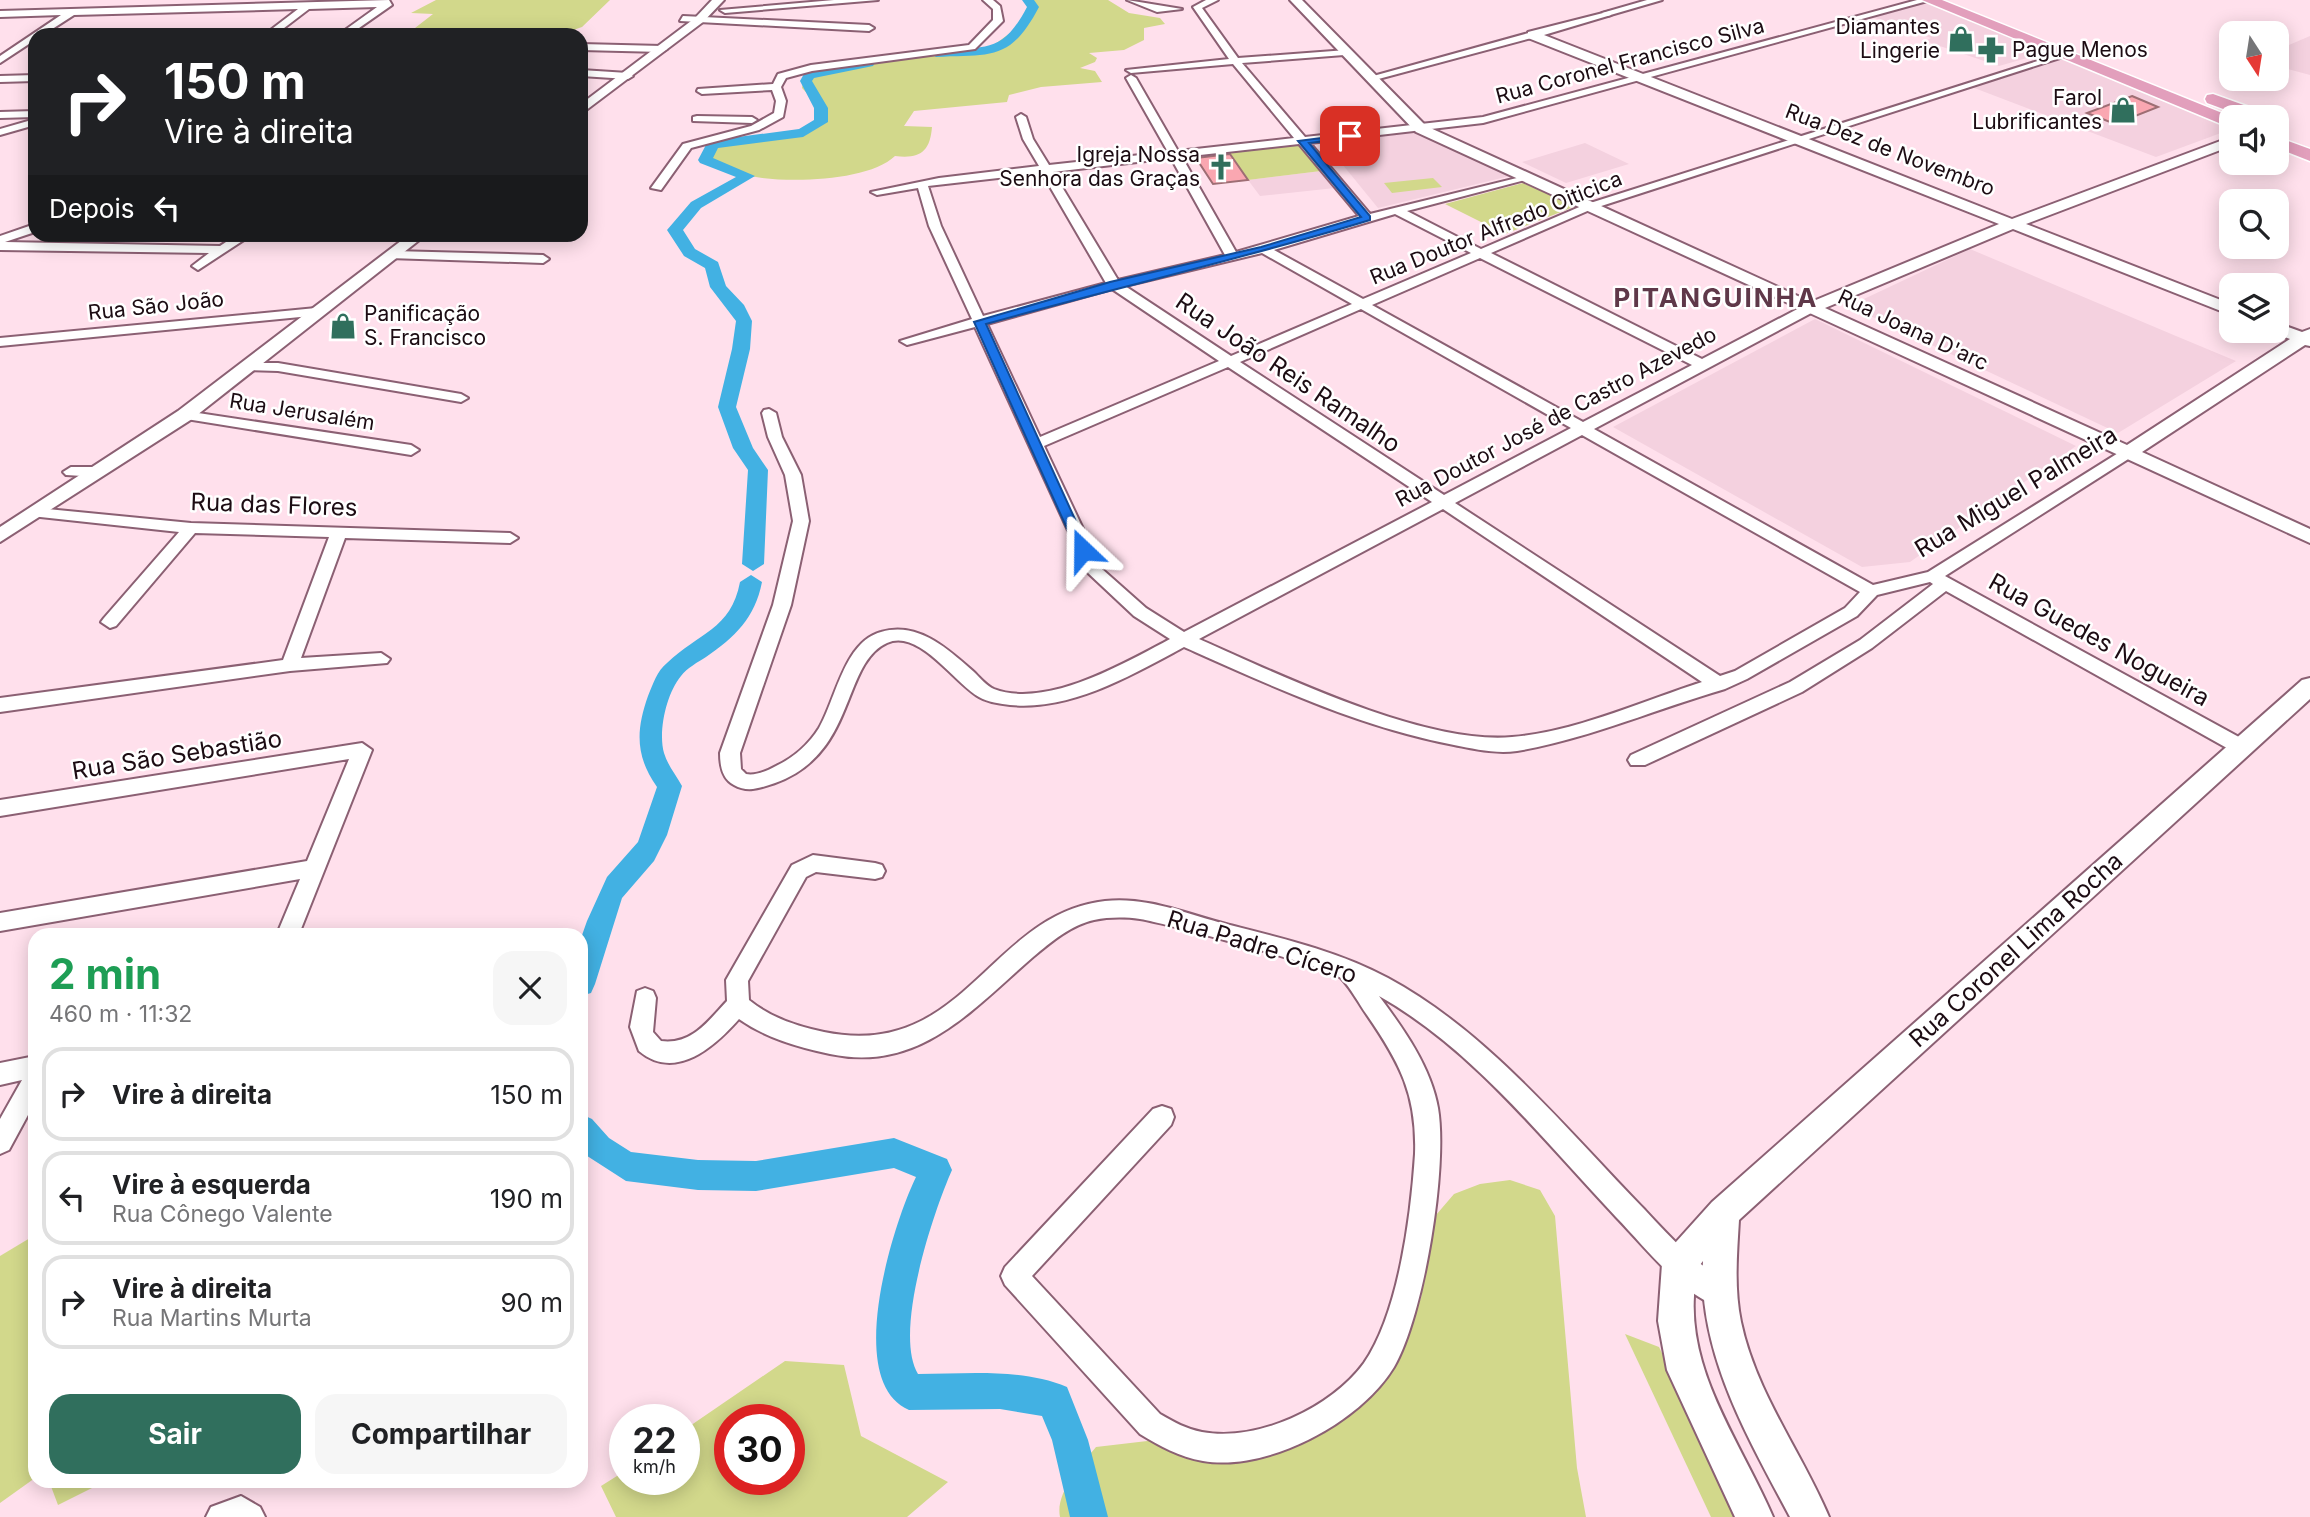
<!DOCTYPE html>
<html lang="pt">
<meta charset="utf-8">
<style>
body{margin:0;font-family:Inter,sans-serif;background:#f6f6f6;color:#202124;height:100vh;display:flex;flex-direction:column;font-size:26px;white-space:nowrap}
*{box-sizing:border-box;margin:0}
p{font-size:23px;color:#757577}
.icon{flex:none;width:38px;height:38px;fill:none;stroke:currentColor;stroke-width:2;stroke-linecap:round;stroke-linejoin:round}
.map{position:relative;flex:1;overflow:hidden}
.panel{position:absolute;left:28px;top:928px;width:560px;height:560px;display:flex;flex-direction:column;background:#fff;border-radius:21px;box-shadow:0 4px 18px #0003}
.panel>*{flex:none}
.guide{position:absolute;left:28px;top:28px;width:560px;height:214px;border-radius:21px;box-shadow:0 4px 18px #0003;background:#202124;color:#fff;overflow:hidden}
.needle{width:46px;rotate:168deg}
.controls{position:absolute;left:2219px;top:21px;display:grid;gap:14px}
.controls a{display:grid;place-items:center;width:70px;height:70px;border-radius:14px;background:#fff;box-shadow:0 4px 18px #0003;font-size:35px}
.speed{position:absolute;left:609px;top:1404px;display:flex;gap:14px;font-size:35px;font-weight:700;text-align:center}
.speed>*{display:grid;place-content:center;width:91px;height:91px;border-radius:50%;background:#fff;box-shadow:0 4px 18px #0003;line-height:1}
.speed small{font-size:18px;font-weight:400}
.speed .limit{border:10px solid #d22;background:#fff;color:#111}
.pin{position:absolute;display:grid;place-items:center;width:60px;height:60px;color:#fff;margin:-30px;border-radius:14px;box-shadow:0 4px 10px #0006}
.me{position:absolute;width:77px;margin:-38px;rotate:337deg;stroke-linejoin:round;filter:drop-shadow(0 0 5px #0008)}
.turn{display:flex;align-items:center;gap:24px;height:147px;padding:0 21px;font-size:32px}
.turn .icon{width:91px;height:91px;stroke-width:2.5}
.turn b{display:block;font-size:49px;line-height:60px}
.then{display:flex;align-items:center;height:66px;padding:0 21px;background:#0003;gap:14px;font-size:26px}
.round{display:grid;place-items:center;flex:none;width:74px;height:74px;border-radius:21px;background:#f6f6f6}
.headline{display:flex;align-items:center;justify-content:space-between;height:119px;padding:0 21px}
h1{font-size:42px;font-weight:700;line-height:52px;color:#1e9e55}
.cta{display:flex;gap:14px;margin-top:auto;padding:14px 21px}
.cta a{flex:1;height:80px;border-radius:21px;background:#306f5d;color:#fff;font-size:28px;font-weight:700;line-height:80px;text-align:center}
.cta a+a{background:#f6f6f6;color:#202124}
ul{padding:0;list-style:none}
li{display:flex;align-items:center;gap:21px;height:94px;margin:0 14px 10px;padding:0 7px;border:4px solid #e0e0e0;border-radius:21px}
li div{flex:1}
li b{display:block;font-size:26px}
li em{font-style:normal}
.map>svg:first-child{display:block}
.built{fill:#f4d1df}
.green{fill:#d2d88b;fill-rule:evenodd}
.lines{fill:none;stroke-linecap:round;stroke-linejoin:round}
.canal{fill:#42b1e3;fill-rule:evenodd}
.building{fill:#faa7b1;stroke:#9e6e74;stroke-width:2}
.minor-casing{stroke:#8b6073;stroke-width:4}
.tertiary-casing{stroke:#8b6073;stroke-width:4}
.trunk-casing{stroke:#fff;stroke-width:3}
.minor{fill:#fff;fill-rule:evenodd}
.tertiary{fill:#fff;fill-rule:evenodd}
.trunk{fill:#e29fbc;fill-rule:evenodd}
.route{fill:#1a73e8;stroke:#114b97;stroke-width:2}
.labels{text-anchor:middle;stroke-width:5;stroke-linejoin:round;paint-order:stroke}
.far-poi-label{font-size:21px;fill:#1c0c13;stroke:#fff;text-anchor:end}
.far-street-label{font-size:21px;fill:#1c0c13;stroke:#fff}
.street-label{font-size:24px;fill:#1c0c13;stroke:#fff}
.far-district-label{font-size:26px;font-weight:bold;letter-spacing:2px;fill:#5f3849;stroke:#fff}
</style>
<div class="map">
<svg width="2310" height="1517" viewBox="0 0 2310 1517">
<rect width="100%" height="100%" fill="#ffe0ec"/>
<g class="built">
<path d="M1924 1 2045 50 2044 53 1999 66 1925 41 1931 38 1870 16Z"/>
<path d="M2310 36V75L2277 66V50Z"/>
<path d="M2057 58 2069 60 2227 127 2229 130 2156 157 1969 86Z"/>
<path d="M1420 132 1514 175 1378 208 1325 143Z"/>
<path d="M1585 143 1629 164 1566 183 1522 162Z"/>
<path d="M1321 171 1335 188 1260 196 1248 180Z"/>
<path d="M1970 249 2176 336 2236 361 2118 433 1849 306Z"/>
<path d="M1815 319 2076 446 1910 562 1862 567 1613 427Z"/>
</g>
<g class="green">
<path d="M436 0H610L582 27 559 35H406L433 14 411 13Z"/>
<path d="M1028 0H1108L1129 13 1160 18 1165 24 1144 28V40L1124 50 1089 53 1097 58 1095 62 1080 68 1095 71 1102 82 1041 87 1009 95 1007 102 914 111 904 126 932 127C930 152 920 159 895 156 867 183 776 184 741 174 728 171 717 165 705 160L706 149C737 127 784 145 817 124L821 108 802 88 804 74 819 68 991 47 1017 28 1030 8Z"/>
<path d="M1298 143 1321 171 1248 180 1227 151Z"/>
<path d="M1433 178 1442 187 1392 193 1384 183Z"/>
<path d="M1523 183 1576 206 1505 234 1445 204Z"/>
<path d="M1510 1180 1540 1190 1555 1216 1577 1468 1586 1517H1060C1055 1493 1081 1465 1096 1447L1190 1436 1258 1433 1324 1420 1397 1357 1421 1298 1436 1215 1454 1194 1480 1184Z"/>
<path d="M35 1235V1478L0 1503V1256Z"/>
<path d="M1625 1334 1659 1347 1743 1517H1711Z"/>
<path d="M785 1361 844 1365 861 1436 948 1482 907 1517H616L601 1486 625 1471V1479H684V1430ZM789 1419V1479H730V1419Z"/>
<path d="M49 1481V1480L106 1481 58 1505Z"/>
</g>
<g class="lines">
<g class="canal">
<path d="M1022 0H1034L1039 7C1010 62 991 54 936 57L930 53 936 49C984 47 1002 55 1027 7Z"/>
<path d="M869 59 875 63 873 66 814 78 812 81 828 108V122L803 137 718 148 713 158 755 176 701 208 683 230 695 249 718 262 726 286 744 305 752 321 750 349 736 407 753 448 768 470 764 564 753 571 742 564 748 470 733 448 718 407 732 349 736 321 710 287 705 268 684 256 667 230 691 202 736 177 700 163 698 160 708 141 799 129 814 120V108L800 81 805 72Z"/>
<path d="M751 575 762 582C755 618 735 637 706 657 698 662 687 668 681 676 666 694 658 732 664 753 668 766 676 775 682 786L667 835 654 861 622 898 595 984 591 993 581 996V938L587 921 607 877 638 842 657 787C635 756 636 730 648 696 653 684 657 671 667 663 698 633 731 630 740 582Z"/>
<path d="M581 1114 592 1119 609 1138 631 1152 698 1160 756 1161 894 1138 947 1159 952 1170C933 1213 893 1333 918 1374 967 1374 1021 1368 1067 1387L1088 1440 1108 1517H1070L1052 1440 1042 1416 1000 1409 909 1410C843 1382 893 1224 916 1177L894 1168 756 1191 698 1190 626 1181 581 1152Z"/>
</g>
</g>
<g class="building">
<path d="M2132 96 2158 107 2115 124 2087 113Z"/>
<path d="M1230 154 1248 180 1213 184 1196 158Z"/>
</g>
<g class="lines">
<g class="minor-casing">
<g id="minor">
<path d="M389 0 392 5 349 35H338L377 7 309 9 275 35H264L298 9 74 15 43 35H35V40L0 63V56L61 15 0 17V11Z"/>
<path d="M834 0H878L725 13 720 10Z"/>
<path d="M983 0H993L1000 6 1003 21 975 49 812 71 786 78 781 87 786 101 783 117 759 130 691 148 661 190 651 188 683 144 751 126 774 113 776 101 772 90 702 94 697 91 698 89 773 84 778 74 811 65 969 45 993 20V9Z"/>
<path d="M1127 0 1182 9 1157 12Z"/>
<path d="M1206 0H1218L1202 8 1238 58 1347 50 1344 55 1242 63 1305 137 1483 117 1917 0H1931L1483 123 1310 143 1370 214 1529 175V179L1407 211 1481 249 1584 205 2066 52V56L1592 209 1491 253 1702 359 1805 305H1815V311L1594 429 1873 585 1928 572 2123 450H2133V456L1945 576 2248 742 2251 747 2248 752H2234L1946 591 1872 648 1802 692 1645 765H1631L1628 760 1631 755 1790 682 1860 640 1933 584 1930 582 1877 595 1857 616 1747 679 1725 689C1656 709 1588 739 1517 751 1495 754 1475 749 1454 745 1360 727 1271 686 1184 647 1132 675 1071 711 1010 705 1001 704 987 702 979 697 955 684 919 628 887 643 841 664 857 754 775 783 760 788 748 793 734 785 722 779 720 765 720 753L773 605 793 521 785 475 768 437 762 413 764 410 769 409 776 413 782 437 801 475 809 521 791 605 740 753 741 769 746 774C755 776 767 771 776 766 793 758 809 744 819 728 836 699 844 642 881 632 918 621 948 649 974 672 980 678 987 686 994 689 1046 709 1125 663 1170 639L1134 616 1087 572 975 327 907 345 900 341 972 319 929 226 918 188 877 195 871 192 939 178 1039 166 1023 139 1016 117 1021 114 1026 117 1033 139 1049 165 1168 152 1126 78 1131 75 1136 78 1178 151 1294 138 1233 64 1131 73 1126 70 1229 59 1193 7ZM1299 144 1359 216 1236 252 1182 157ZM1171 158 1225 255 1118 280 1053 172ZM1042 173 1106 283 983 316 941 226 928 186ZM1395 214 1471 253 1363 299 1274 250ZM1262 253 1352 304 1231 356 1125 286ZM1480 258 1692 365 1583 422 1372 305ZM1112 289 1219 361 1040 437 987 324ZM1361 309 1571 428 1444 495 1240 362ZM1228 367 1432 502 1184 632 1146 608 1102 569 1044 446ZM1582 435 1860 592 1845 608 1735 671 1720 676 1455 503ZM1443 509 1702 682C1643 701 1575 732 1512 737 1425 745 1280 675 1199 639Z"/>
<path d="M1647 0H1662L1607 16 1602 13Z"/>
<path d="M683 16 869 25 874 28 869 31 680 21Z"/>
<path d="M1532 32 1535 37 1371 81 1366 78Z"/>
<path d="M581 44 662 46 667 49 662 52 581 50Z"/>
<path d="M581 70 628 73 633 76 628 79 581 76Z"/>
<path d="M35 75V81L0 82V76Z"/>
<path d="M35 111V117L0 118V112Z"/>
<path d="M697 116 752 117 757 120 752 123 693 121V117Z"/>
<path d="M35 119V125L0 135V129Z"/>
<path d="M35 224V232L5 242 220 246 238 234H253L198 270 192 266 209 253 0 250V236Z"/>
<path d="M393 251 543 255 549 259 543 263 389 258V252Z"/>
<path d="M316 308 321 309V315L0 346V338Z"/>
<path d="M249 363H278L461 394 468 398 461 402 278 371 244 370 242 367Z"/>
<path d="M185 411 411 445 419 450 411 455 180 418V412Z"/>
<path d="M71 467H99L107 472 99 477 66 475 63 472Z"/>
<path d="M37 508 191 523 510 533 518 538 510 543 345 538 301 658 381 653 390 659 387 663 290 671 0 712V698L283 660 329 537 195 533 116 626 110 628 101 622 104 618 179 532 31 516 29 513Z"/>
<path d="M362 743 372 750 299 934H277L300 879 0 931V913L307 861 349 759 0 816V800Z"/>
<path d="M813 855 875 863 882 865 885 871 882 877 875 879 816 872 806 877 748 981 749 1000C771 1018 797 1026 824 1032 965 1061 989 914 1105 901 1146 896 1187 914 1226 924 1281 938 1338 951 1388 978 1487 1031 1567 1130 1645 1210 1658 1224 1672 1239 1686 1252 1701 1267 1725 1276 1733 1295L1729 1304 1720 1308C1678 1291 1647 1249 1616 1217 1543 1140 1473 1049 1379 996 1403 1028 1431 1067 1438 1108 1448 1167 1424 1315 1394 1367 1361 1422 1268 1472 1203 1461 1179 1457 1160 1446 1140 1434L1005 1285 1001 1276 1005 1267 1153 1109 1162 1106 1171 1109 1174 1117 1171 1125 1032 1276 1160 1414C1174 1422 1186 1429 1202 1432 1258 1442 1331 1408 1364 1363 1399 1312 1411 1215 1415 1154 1417 1095 1400 1063 1367 1015 1359 1004 1351 988 1341 978 1330 967 1164 923 1140 919 1125 917 1109 917 1094 920 1071 925 1051 942 1033 957 972 1010 919 1073 830 1054 798 1047 766 1038 739 1019 715 1046 676 1082 639 1051L630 1027 637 991 645 988 653 991 656 998 653 1032 661 1041C692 1045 708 1021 727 1001L726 980 792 865Z"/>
<path d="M35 1056V1102L9 1150 0 1154V1119L22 1080 0 1085V1063Z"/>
<path d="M241 1496 260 1507 265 1517H206L211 1507Z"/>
</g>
</g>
<g class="tertiary-casing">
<g id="tertiary">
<path d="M712 0H724L703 22 581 114V104L695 18Z"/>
<path d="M1290 0H1302L1426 126 1811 302 1999 224 1528 38V32L1611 11V15L1544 35 2012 219 2231 137V146L2026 224 2231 304V315L2013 229 1825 308 2127 445 2290 339 2271 332 2277 331V323L2302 332 2310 329V346L2305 345 2142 452 2310 529V543L1416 132Z"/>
<path d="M410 234H427L192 419 0 542V527L178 411Z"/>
<path d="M2310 678V699L1739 1220C1737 1254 1734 1288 1741 1322 1756 1393 1801 1451 1829 1517H1790C1748 1438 1698 1353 1703 1261 1694 1272 1695 1281 1694 1296 1689 1376 1743 1446 1773 1517H1735L1667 1370 1658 1321 1662 1264 1667 1252 1712 1202 2302 680Z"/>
</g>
</g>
<g class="trunk-casing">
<g id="trunk">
<path d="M1922 0H1942L2232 117 2231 128Z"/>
<path d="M2213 94 2266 113 2269 117H2245L2207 103 2205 99 2207 95Z"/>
<path d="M2277 137 2310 149V161L2277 148Z"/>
</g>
</g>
<use href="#minor" class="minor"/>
<use href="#tertiary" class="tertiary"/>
<use href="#trunk" class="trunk"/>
</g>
<path class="route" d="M1353 134 1350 138 1309 143 1370 216V220C1243 259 1114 288 986 324L1089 550 1078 553 974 322 1110 282 1261 247 1361 217 1298 141Z"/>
<defs>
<g id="shop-bare" transform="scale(2.1)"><path d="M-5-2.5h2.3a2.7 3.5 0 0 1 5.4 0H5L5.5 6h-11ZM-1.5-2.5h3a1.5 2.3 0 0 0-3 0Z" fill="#306f5d" stroke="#fff" stroke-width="2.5" paint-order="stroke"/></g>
<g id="pharmacy-bare" transform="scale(2.1)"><path d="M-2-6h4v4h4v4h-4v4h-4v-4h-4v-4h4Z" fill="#306f5d" stroke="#fff" stroke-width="2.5" paint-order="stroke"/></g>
<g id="church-bare" transform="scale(2.1)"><path d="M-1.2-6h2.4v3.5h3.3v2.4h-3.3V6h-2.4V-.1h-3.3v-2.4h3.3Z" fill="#306f5d" stroke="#fff" stroke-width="2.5" paint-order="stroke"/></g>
</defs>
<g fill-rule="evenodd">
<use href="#shop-bare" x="1961" y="39"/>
<use href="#pharmacy-bare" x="1991" y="50"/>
<use href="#shop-bare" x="2123" y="110"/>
<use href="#church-bare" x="1221" y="167"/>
<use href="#shop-bare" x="343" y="326"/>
</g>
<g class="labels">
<g class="far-poi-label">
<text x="1940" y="34">Diamantes<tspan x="1940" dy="24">Lingerie</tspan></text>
<text x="2012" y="57" text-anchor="start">Pague Menos</text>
<text x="2102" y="105">Farol<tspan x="2102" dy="24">Lubrificantes</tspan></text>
<text x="1200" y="162">Igreja Nossa<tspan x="1200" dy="24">Senhora das Graças</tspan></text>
<text x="364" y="321" text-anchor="start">Panificação<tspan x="364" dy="24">S. Francisco</tspan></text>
</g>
<g class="far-street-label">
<text transform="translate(1630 61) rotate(-15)" y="7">Rua Coronel Francisco Silva</text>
<text transform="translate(1890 150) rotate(21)" y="7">Rua Dez de Novembro</text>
<text transform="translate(1496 228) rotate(-22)" y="7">Rua Doutor Alfredo Oiticica</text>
<text transform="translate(156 306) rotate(-6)" y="7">Rua São João</text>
<text transform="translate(1913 330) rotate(25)" y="7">Rua Joana D'arc</text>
<text transform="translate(302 412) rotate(9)" y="7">Rua Jerusalém</text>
<text transform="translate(1556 417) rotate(-28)" y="7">Rua Doutor José de Castro Azevedo</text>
</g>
<g class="street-label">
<text transform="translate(1288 373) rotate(34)" y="8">Rua João Reis Ramalho</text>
<text transform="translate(2016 492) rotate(-31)" y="8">Rua Miguel Palmeira</text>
<text transform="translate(274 505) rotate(2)" y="8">Rua das Flores</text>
<text transform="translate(2099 640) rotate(29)" y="8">Rua Guedes Nogueira</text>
<text transform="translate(177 755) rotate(-9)" y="8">Rua São Sebastião</text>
<text transform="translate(1262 947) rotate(17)" y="8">Rua Padre Cícero</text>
<text transform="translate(2016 950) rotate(-42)" y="8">Rua Coronel Lima Rocha</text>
</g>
<g class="far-district-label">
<text x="1716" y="307">PITANGUINHA</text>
</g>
</g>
</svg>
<div class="controls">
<a><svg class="needle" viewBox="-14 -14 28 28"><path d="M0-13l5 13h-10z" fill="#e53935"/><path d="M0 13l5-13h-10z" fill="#757577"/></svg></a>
<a><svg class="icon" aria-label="sound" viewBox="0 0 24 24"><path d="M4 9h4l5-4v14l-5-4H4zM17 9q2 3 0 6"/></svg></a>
<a><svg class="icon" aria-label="search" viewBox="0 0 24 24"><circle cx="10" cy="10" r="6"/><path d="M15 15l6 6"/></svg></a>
<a><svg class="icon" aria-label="layers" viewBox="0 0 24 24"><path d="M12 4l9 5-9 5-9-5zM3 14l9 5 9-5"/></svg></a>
</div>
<div class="speed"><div>22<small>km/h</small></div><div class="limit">30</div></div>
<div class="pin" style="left:1350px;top:136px;background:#d93025"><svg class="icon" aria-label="arrive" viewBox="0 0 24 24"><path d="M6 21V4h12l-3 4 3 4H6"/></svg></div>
<svg class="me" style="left:1083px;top:550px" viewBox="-20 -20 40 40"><path d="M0-17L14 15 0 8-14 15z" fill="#1a73e8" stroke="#fff" stroke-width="4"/></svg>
<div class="guide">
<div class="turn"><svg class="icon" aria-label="right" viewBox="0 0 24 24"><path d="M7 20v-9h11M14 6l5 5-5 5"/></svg><div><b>150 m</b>Vire à direita</div></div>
<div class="then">Depois<svg class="icon" aria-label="left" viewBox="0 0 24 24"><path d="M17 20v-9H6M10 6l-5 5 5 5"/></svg></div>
</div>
<section class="panel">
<div class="headline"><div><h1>2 min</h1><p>460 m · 11:32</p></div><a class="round"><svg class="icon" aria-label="close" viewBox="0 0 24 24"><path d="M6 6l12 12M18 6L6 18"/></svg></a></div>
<ul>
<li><svg class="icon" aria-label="right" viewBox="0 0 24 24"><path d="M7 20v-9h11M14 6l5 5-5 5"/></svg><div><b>Vire à direita</b></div><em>150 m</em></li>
<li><svg class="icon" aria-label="left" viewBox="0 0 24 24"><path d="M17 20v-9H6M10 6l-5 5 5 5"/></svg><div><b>Vire à esquerda</b><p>Rua Cônego Valente</p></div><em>190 m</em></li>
<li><svg class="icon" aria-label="right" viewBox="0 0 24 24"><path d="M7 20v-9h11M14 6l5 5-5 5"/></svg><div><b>Vire à direita</b><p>Rua Martins Murta</p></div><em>90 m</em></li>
</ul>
<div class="cta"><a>Sair</a><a>Compartilhar</a></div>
</section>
</div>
